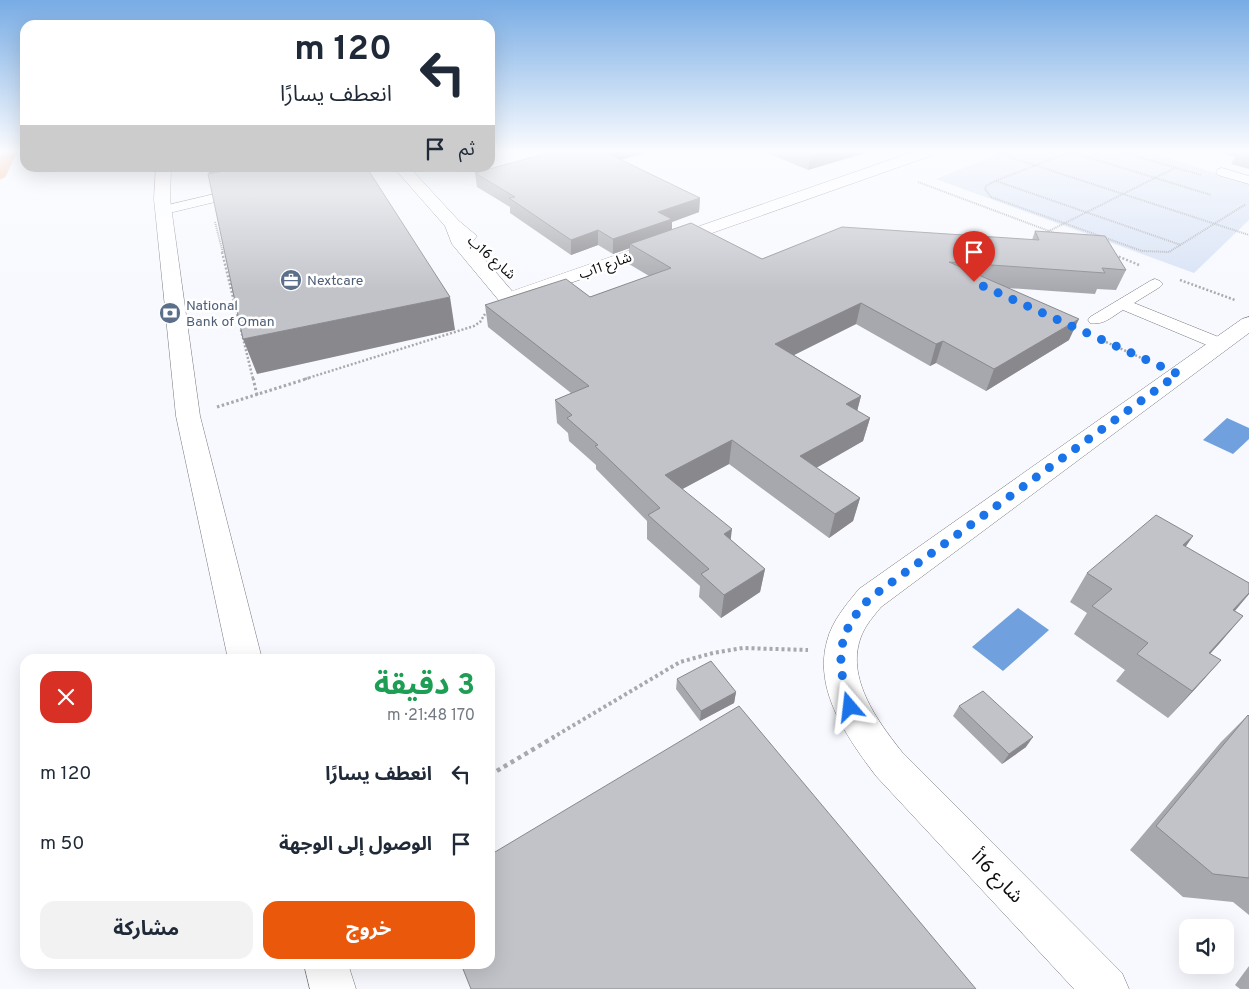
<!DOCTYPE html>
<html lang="ar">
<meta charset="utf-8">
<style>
body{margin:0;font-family:Overpass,"Noto Sans Arabic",sans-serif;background:#f2f2f3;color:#1f2937;direction:rtl;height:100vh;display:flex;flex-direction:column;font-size:19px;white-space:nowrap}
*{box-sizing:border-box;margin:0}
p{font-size:16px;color:#747a83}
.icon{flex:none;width:28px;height:28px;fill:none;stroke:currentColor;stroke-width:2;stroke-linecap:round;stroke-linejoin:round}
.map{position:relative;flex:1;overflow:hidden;direction:ltr}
.details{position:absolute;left:20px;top:654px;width:475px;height:315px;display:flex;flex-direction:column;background:#fff;border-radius:15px;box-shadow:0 5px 20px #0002;direction:rtl}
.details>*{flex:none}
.top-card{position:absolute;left:20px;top:20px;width:475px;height:152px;border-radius:15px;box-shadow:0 5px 20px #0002;direction:rtl;background:#fff;color:#1f2937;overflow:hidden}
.buttons{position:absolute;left:1179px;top:919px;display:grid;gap:10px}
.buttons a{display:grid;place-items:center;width:55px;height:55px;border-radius:10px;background:#fff;box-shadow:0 5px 20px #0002;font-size:25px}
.pin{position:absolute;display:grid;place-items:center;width:42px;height:42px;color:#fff;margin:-51px -21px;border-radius:50% 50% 50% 0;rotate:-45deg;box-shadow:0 0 5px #0007}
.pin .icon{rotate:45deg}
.me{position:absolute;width:55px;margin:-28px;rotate:343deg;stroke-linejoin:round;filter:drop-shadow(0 0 4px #0008)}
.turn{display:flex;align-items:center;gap:18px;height:105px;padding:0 20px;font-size:22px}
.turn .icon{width:65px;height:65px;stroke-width:2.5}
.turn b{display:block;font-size:35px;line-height:42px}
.then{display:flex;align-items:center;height:48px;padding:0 20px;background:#0003;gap:10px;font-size:19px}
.round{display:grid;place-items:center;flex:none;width:52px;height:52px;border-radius:15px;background:#f2f2f3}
.head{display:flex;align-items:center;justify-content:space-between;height:85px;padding:0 20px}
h1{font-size:30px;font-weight:700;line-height:38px;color:#1e9e55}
.cta{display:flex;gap:10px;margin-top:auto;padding:10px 20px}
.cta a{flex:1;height:58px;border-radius:15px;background:#ea580c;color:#fff;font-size:20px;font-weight:700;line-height:58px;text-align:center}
.cta a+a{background:#f2f2f3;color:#1f2937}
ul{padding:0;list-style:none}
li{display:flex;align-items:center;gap:15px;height:70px;padding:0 20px}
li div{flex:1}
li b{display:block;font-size:19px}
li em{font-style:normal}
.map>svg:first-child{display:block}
.green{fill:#d7e2f5}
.water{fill:#70a0dd}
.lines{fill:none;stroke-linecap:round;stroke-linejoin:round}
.lane-casing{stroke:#75777c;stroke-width:1}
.street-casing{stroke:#75777c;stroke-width:1}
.highway-casing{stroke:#d3d3d4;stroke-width:1}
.path-far4{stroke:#a7a9ac;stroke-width:2;stroke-dasharray:1 1;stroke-linecap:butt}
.path-far3{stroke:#a7a9ac;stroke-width:2.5;stroke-dasharray:2 2;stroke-linecap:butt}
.path-far2{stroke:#a7a9ac;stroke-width:3;stroke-dasharray:2.5 2.5;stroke-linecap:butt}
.path-far1{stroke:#a7a9ac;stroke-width:4;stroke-dasharray:3 3;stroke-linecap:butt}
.path{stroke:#a7a9ac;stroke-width:4.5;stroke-dasharray:4 4;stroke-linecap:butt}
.lane{fill:#fff;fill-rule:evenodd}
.street{fill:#fff;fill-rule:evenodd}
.highway{fill:#fca66d;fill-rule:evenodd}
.wall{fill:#a7a8ad}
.shaded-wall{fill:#88888d}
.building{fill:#c2c3c9;stroke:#88888d}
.route{stroke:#1a73e8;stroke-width:9;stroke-dasharray:0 16.2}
.labels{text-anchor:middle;stroke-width:5;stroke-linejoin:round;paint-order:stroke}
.far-street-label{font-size:14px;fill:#0c0d0e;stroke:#fff}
.far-service-label{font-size:14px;fill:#4e5e75;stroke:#fff;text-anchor:start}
.near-street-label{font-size:19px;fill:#0c0d0e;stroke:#fff}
</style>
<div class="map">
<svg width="1249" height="989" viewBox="0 0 1249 989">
<rect width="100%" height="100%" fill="#f7f9fe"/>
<path class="green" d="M1003 152H1150L1249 184V220L1194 273 936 179Z"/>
<g class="water">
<path d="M1227 418 1249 428V439L1233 454 1203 440Z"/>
<path d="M1018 608 1049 630 1003 671 972 647Z"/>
</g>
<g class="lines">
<g class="lane-casing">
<g id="lane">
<path d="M1222 168 1249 176V184L1218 175 1216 172 1218 169Z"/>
<path d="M240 188 244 189 246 192 244 195 165 214 159 210 160 207Z"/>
<path d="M1155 279 1160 281 1163 284 1160 287 1134 303 1226 340 1228 344 1226 348H1214L1123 310C1113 316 1103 326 1090 323L1088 320 1090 317 1150 281Z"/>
</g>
</g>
<g class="street-casing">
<g id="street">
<path d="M913 152H935L933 155 508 305 501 303 452 244 445 226 394 168H410L459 221 477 236 474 240 469 241 512 291Z"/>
<path d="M156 168H171L170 199 200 416 262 659H228L176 416 154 199Z"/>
<path d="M1249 317V333L881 607C876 613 871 619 867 625 839 669 875 718 902 752L1122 973 1129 989H1074L876 776C848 739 813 690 827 641 832 621 846 605 859 589L1242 319Z"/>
<path d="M304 964H348L356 989H310Z"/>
</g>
</g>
<g class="highway-casing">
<path id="highway" d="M3 152H17L5 177 0 179V158Z"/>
</g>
<g class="path-far4">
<path d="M994 152 1249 235"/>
<path d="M1070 152 995 181 986 186 985 189 991 197 1142 251 1169 252 1246 204"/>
<path d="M1071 152 1211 195"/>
<path d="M1121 152 1201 175"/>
<path d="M996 181 1181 245"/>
<path d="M918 182 1057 234"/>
<path d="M215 222 223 253"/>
<path d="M1043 234 1175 168"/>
</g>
<g class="path-far3">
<path d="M222 252 253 379"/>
<path d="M1115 255 1139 265"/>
<path d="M1180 280 1235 300"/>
<path d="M1106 342 1148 361"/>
<path d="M305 379 474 326 480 322 485 314"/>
</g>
<g class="path-far2">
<path d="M253 378 257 395"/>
<path d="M217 407 309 378"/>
</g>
<path class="path-far1" d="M552 738 680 662 713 653 743 648 808 650"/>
<path class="path" d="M490 775 554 737"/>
<use href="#lane" class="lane"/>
<use href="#street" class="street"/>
<use href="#highway" class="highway"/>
</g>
<g class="wall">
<path d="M648 152 620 160 700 198 699 212 672 222V230L762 259 1032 240 1035 231 1126 270 1116 290 1097 289 1095 294 1007 288 1069 340 986 391 936 363 930 366 856 324 794 355 861 396 857 411 870 418 863 441 816 468 860 498 853 521 829 538 729 464 682 489 731 540 765 569 760 592 721 618 699 597 700 586 647 539V521L596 469V465L569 441 568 433 557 423 555 400 571 393 488 327 485 305 590 297 649 276 629 264V248L613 254 598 245 571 255 510 213V207L477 187 475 173Z"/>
<path d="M765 152H869L808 170Z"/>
<path d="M1218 152H1249V169L1231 164 1235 157Z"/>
<path d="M1193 536 1185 547 1249 583V594L1235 611 1243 616 1210 654 1221 660 1196 688 1168 718 1116 681 1125 670 1074 634 1087 613 1070 602 1087 573Z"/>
<path d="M677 679 736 692 734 703 700 721 676 689Z"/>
<path d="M959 706 1026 747 1002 764 953 716Z"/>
<path d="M1248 715 1249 716V915L1233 902 1183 897 1130 850 1221 742Z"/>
<path d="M1249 966V989H1240L1235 985Z"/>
</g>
<g class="shaded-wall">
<path d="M602 152H648L603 165Z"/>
<path d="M826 152H869L808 170 810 157Z"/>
<path d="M207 168H305L216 192Z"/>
<path d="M700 198 699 212 672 222V234L630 244V248L613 254V239L658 212Z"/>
<path d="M598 230V245L571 255V240Z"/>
<path d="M450 297 455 330 257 374 243 339Z"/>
<path d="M861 303 856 324 772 366 775 344Z"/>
<path d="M1079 319 1069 340 986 391 994 369Z"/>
<path d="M943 341 936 363 930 366 936 344Z"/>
<path d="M861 396 855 419 846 404Z"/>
<path d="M870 418 863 441 795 480 800 456Z"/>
<path d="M732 440 729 464 664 499 665 475Z"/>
<path d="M860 498 853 521 829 538 835 514Z"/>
<path d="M732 529 729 553 724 534Z"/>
<path d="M1193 536 1173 565 1183 545Z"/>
<path d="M765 569 760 592 721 618 724 595Z"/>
<path d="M1249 593V594L1231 615 1233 610Z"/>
<path d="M1243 616 1219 644 1185 681 1209 653Z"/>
<path d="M1221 660 1196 688 1168 718 1192 691Z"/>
<path d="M736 692 734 703 700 721 701 711Z"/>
<path d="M1033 737 1026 747 1002 764 1009 754Z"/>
</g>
<g class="building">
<path d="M551 152H605L700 198 658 212 672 219 613 239 598 230 571 240 509 198 515 197 475 173Z"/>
<path d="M799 152H826L810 157Z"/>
<path d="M1238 152H1249V155Z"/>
<path d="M240 168H367L450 297 243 339 208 174Z"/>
<path d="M691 223 762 259 842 227 1039 240 1035 231 1105 236 1126 270 1102 268 1105 273 949 262 1079 319 994 369 943 341 936 344 861 303 775 344 861 396 846 404 870 418 800 456 860 498 835 514 732 440 665 475 732 529 724 534 765 569 724 595 701 574 709 569 648 515 660 508 595 446 598 445 567 418 572 415 555 400 589 386 485 305 566 279 590 297 671 268 630 244Z"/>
<path d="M1156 515 1193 536 1183 545 1249 583V593L1233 610 1243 616 1209 653 1221 660 1192 691 1137 654 1148 643 1092 606 1112 589 1087 573Z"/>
<path d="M711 661 736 692 701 711 677 679Z"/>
<path d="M983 691 1033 737 1009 754 959 706Z"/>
<path d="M739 706 976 989H471L461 964H490V855Z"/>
<path d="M1248 715 1249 716V878L1213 874 1156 826Z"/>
</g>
<linearGradient id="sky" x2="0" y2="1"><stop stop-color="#78ace4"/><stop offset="0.52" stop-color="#fbfcff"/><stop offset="1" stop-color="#fbfcff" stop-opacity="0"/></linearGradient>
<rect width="1249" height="291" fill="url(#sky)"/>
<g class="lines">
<path class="route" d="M850 707C836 661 835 634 870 598L1178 374 974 282"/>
</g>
<defs>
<g id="office-disc" transform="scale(1.125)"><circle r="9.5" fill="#5c6f8a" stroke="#fff"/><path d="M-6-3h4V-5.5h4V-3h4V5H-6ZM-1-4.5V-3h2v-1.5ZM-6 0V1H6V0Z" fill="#fff"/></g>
<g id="bank-disc" transform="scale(1.125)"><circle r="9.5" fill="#5c6f8a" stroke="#fff"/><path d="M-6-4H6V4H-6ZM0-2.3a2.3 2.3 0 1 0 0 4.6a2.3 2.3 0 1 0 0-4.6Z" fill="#fff"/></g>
</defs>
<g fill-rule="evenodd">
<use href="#office-disc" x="291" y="280"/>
<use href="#bank-disc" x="170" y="313"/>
</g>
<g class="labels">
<g class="far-street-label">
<text transform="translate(492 257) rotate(41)" y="5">شارع 16ب</text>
<text transform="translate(605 265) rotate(-19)" y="5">شارع 11ب</text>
</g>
<g class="far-service-label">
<text x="307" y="285">Nextcare</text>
<text x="186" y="310">National<tspan x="186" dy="16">Bank of Oman</tspan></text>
</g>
<g class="near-street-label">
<text transform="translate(998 876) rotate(46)" y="7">شارع 16أ</text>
</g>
</g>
</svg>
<div class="buttons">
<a><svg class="icon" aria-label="sound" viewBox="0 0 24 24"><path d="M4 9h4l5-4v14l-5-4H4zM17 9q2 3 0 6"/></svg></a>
</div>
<div class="pin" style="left:974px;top:282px;background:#d93025"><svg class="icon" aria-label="arrive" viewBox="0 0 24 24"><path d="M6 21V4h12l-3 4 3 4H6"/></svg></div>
<svg class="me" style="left:850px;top:707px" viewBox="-20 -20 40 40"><path d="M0-17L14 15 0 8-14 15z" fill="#1a73e8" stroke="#fff" stroke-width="4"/></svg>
<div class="top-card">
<div class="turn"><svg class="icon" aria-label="left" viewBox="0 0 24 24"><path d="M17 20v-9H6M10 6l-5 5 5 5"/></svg><div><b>120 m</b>انعطف يسارًا</div></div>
<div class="then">ثم<svg class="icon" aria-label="arrive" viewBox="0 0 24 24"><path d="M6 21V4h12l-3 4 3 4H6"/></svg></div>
</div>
<section class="details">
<div class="head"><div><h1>3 دقيقة</h1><p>170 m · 21:48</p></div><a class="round" style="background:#d93025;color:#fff"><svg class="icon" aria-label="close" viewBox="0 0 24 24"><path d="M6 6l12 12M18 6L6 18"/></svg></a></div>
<ul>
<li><svg class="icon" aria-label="left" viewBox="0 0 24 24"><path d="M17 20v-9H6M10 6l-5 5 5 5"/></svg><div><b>انعطف يسارًا</b></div><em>120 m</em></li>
<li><svg class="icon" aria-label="arrive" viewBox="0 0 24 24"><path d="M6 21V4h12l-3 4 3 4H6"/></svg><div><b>الوصول إلى الوجهة</b></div><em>50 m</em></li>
</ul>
<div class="cta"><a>خروج</a><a>مشاركة</a></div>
</section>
</div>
